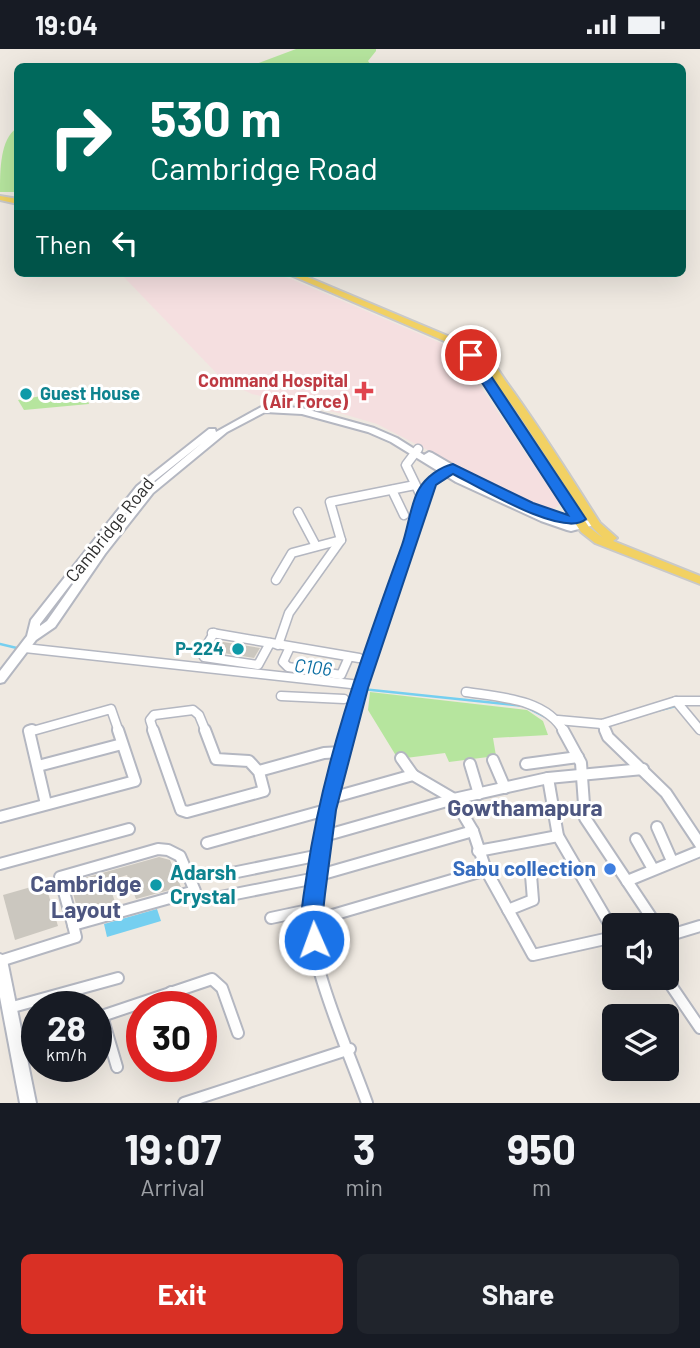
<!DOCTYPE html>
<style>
body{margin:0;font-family:Barlow,sans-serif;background:#20242c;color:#f1f3f6;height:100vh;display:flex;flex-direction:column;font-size:26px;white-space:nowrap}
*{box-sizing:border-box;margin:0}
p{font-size:23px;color:#9ea1a6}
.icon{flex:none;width:38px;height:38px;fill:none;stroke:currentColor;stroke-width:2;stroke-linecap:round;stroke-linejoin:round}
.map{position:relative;height:1054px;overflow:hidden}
.sheet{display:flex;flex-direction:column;background:#171b24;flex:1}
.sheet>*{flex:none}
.guide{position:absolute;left:14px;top:14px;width:672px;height:214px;border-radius:10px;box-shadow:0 7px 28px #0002;background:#00695c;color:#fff;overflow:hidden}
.controls{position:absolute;left:602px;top:864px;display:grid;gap:14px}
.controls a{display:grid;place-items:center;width:77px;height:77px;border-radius:10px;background:#171b24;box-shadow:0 7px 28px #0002;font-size:35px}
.speed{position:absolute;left:21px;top:942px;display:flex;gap:14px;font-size:35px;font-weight:700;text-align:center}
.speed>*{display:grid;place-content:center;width:91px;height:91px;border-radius:50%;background:#171b24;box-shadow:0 7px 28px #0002;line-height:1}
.speed small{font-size:18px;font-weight:400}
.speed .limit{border:10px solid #d22;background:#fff;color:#111}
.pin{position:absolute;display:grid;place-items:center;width:60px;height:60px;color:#fff;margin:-30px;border:4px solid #fff;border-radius:50%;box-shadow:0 2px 7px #0007}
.me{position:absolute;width:77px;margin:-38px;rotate:358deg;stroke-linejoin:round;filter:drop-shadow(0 0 5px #0008)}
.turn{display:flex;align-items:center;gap:24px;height:147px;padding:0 21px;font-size:32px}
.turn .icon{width:91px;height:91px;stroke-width:2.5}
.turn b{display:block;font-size:49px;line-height:60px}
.then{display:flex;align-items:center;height:66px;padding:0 21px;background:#0003;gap:14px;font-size:26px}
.eta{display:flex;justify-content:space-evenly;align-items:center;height:119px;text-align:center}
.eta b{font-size:42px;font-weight:700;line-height:49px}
.button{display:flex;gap:14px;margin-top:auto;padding:14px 21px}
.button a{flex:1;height:80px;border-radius:10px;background:#d93025;color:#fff;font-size:28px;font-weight:700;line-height:80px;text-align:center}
.button a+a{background:#20242c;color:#f1f3f6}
.status{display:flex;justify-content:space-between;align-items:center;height:49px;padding:0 35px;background:#171b24;direction:ltr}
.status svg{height:19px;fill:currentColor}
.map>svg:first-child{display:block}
.medical{fill:#f5dfe0}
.green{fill:#b6e59e}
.water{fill:#75cff0}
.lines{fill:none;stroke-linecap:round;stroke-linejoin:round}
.stream{stroke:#75cff0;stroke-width:2.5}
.building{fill:#cbc7bf}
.street-far1-casing{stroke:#b4b7c1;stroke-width:11}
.street-casing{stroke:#b4b7c1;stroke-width:14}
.secondary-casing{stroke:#b4b7c1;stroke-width:4}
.primary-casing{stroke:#c9c9c9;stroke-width:4}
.street-far1{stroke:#fff;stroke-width:8}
.street{stroke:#fff;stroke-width:10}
.secondary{fill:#fff;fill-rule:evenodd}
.primary{fill:#f2d163;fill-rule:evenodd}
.route{fill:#1a73e8;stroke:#114b97;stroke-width:2}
.health-dot{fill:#e0444e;stroke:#fff;stroke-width:2.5}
.culture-dot{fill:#0f9aa8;stroke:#fff;stroke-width:2.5}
.shop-dot{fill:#3f7fe0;stroke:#fff;stroke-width:2.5}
.labels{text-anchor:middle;stroke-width:6;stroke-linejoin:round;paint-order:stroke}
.health-label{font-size:18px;font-weight:bold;fill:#be3a42;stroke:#fff;text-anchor:end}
.culture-label{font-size:18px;font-weight:bold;fill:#0d838f;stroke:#fff;text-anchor:start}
.street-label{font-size:18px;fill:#2e2e2e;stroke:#fff}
.water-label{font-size:19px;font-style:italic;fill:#0d6fa3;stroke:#fff}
.near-shop-label{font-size:21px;font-weight:bold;fill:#366cbe;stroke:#fff;text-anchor:end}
.near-culture-label{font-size:21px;font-weight:bold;fill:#0d838f;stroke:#fff;text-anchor:start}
.near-neighbourhood-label{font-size:23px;font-weight:bold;fill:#4d5680;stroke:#fff}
</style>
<div class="status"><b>19:04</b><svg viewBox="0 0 49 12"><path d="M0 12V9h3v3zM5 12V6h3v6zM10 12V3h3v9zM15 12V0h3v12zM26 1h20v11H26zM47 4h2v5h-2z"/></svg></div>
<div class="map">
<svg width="700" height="1054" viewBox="0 0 700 1054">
<rect width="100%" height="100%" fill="#efe9e1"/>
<path class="medical" d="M120 224H271L291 230 450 298 461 309 560 455 554 460 536 457 377 375 343 365 252 345 224 332Z"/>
<g class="green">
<path d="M296 0H376V2L368 12 372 17H251Z"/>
<path d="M17 79V143H0C0 121 0 90 17 79Z"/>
<path d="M83 340 89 355 24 361 18 351Z"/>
<path d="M370 643 527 661 543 672 548 686 493 689 496 707 449 713 445 704 398 710 368 661Z"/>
</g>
<path class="water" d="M157 860 161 872 107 888 104 875Z"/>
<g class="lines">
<g class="stream">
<path d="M0 595 21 600"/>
<path d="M362 640 524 657 553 672"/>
<path d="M656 662 676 657"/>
</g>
</g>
<g class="building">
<path d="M217 592 260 599 254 609 211 602Z"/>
<path d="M159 808 170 811 181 838 136 850 127 826 108 832 116 856 79 866 70 833Z"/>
<path d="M45 834 58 877 15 891 3 846Z"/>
</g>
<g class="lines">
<g class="street-far1-casing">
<g id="street-far1">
<path d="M418 400 406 416 423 451"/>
<path d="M392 441 404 466"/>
<path d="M298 463 316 497"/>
<path d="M276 531 292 504 341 491"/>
<path d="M212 584 359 609"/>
<path d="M214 584 202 604 204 608 258 616 270 594"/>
<path d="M278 596 289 564 341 491 330 453 415 436"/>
<path d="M290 598 283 613 288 618 341 626 349 608"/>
<path d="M25 599 360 636"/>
<path d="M466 643C499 648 547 650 564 683"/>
<path d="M281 647 344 650"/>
<path d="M676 652H700"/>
<path d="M558 671 602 675 676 652 700 681"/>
<path d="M602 675 606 683"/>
<path d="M29 683 111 660 119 683"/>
<path d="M154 683 150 671 154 666 193 661 199 666 206 683"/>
<path d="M347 683 359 639 418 473 424 444 430 434 450 421"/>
</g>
</g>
<g class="street-casing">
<g id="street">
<path d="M32 681 29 682 46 755"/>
<path d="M153 681 181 761 187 763 264 742 259 723 249 712 216 710 205 681"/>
<path d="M348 681C331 743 300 850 317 913 329 960 350 1007 367 1054"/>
<path d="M563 681 581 714 585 769 657 877"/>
<path d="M605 681 608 688 666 744 700 795"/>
<path d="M401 709 413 726"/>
<path d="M493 711 505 739"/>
<path d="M470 715 479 745"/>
<path d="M526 715 578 708"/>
<path d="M38 717 122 695"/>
<path d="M259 722 324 704 342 703"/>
<path d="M548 729 558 787 614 883"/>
<path d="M331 749 413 726 454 750 473 782 486 821 533 906 614 888"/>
<path d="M0 768 135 732 118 681"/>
<path d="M657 778 672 812"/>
<path d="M324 787 454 750 548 729 643 720"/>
<path d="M636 790 653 820"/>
<path d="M207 794 326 761"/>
<path d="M158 800 168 801 180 807 195 842 73 876 60 828Z"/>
<path d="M478 802 558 787"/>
<path d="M0 815 129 780"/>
<path d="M227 825 320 806"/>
<path d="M316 827 473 782"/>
<path d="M627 832 700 802"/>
<path d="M220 848 316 829"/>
<path d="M508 861 533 851 531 826"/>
<path d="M271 869 313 860"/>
<path d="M312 872 486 821"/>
<path d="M667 887 700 877"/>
<path d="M0 912 76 888 73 876"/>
<path d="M666 929 700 979"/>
<path d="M171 943 175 957"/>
<path d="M9 959 118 929"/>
<path d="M102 967 117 1018"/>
<path d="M96 969 212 930 222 939 238 984"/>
<path d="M16 992 37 986"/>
<path d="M184 1054 350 1000"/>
</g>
</g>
<g class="secondary-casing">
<g id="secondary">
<path d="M263 357 302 359 374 379 397 389 424 406 429 403 432 404 475 429 477 431 473 434 549 468 571 476 594 470 599 473 598 475 571 482 567 481 541 472 456 433 391 393 368 383 302 365 265 363 227 383 153 444 105 505 55 578 36 591 4 633 0 634V622L27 587 31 571 137 437 209 380H215L216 383ZM202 394 147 440 97 501 47 572 40 577V575L143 441Z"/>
<path d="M0 905 5 907 7 911 36 1054H20L0 948Z"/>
</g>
</g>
<g class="primary-casing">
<g id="primary">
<path d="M0 147 18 150V155L0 151Z"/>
<path d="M286 224H298L462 293 467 290C485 298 496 318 507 334 540 379 570 427 600 474L617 489 613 492 700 527V535L595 494 581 483 467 308 456 297ZM475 305 517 363 592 478 603 489 589 478Z"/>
</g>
</g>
<use href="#street-far1" class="street-far1"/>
<use href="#street" class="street"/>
<use href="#secondary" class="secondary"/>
<use href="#primary" class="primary"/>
</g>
<path class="route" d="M471 302 477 306 586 470C564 490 477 437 453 425L436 436 368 639 336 761 325 845 322 872 325 891 322 898 314 900 307 898C296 876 304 847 307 824 324 709 363 604 402 496 408 479 411 453 419 440 426 428 440 418 453 415L533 454 568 466 464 306Z"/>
<path class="health-dot" d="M360.5 331.5h7v7h7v7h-7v7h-7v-7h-7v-7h7z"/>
<g class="culture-dot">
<circle cx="26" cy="345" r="7"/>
<circle cx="238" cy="600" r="7"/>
<circle cx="156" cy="836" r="7"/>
</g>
<circle class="shop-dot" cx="610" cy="820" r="7"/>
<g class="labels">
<g class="health-label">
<text x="348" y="338">Command Hospital<tspan x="348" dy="21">(Air Force)</tspan></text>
</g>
<g class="culture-label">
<text x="40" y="351">Guest House</text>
<text x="224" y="606" text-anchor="end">P-224</text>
</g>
<g class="street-label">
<text transform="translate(110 481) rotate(-51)" y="6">Cambridge Road</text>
</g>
<g class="water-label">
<text transform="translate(313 618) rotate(7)" y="7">C106</text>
</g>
<g class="near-shop-label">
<text x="596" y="827">Sabu collection</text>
</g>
<g class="near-culture-label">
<text x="170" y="831">Adarsh<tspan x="170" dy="24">Crystal</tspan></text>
</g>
<g class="near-neighbourhood-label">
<text x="525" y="767">Gowthamapura</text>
<text x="86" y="843">Cambridge<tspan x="86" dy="26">Layout</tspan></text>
</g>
</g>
</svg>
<div class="controls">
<a><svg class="icon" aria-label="sound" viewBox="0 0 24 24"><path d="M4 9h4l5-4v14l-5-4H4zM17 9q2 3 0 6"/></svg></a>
<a><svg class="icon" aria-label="layers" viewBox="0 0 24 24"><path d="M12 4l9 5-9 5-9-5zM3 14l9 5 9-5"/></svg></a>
</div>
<div class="speed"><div>28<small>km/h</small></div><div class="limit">30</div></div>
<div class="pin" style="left:471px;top:306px;background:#d93025"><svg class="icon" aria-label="arrive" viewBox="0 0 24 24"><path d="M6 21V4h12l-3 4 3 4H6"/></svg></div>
<svg class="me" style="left:314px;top:891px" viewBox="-20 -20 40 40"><circle r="17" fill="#1a73e8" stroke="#fff" stroke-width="3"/><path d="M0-11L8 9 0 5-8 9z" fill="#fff"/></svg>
<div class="guide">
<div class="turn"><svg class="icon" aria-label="right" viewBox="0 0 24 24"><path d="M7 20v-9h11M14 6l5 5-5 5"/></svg><div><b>530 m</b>Cambridge Road</div></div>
<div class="then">Then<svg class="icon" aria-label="left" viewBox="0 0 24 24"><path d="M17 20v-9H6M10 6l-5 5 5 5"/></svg></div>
</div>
</div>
<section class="sheet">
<div class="eta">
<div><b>19:07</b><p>Arrival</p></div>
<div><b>3</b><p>min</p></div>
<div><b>950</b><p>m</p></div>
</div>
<div class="button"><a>Exit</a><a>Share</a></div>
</section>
